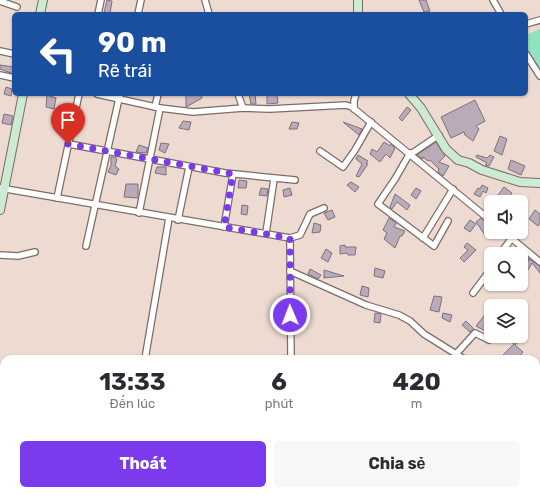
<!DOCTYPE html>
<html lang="vi">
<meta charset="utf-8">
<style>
body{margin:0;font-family:Rubik,sans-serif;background:#f7f7f7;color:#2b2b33;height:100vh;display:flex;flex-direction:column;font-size:15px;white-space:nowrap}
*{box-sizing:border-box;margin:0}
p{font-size:13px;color:#7c7c81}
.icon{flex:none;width:22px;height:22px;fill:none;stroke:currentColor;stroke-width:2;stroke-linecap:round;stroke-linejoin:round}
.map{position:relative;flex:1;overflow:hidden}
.drawer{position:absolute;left:0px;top:355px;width:540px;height:140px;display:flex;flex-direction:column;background:#fff;border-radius:12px 12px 0 0;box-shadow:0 1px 3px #0004}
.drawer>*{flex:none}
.guide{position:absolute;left:12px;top:12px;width:516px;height:84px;border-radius:6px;box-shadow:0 1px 3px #0004;background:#1a4fa0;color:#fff;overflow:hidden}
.tools{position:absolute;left:484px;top:195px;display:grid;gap:8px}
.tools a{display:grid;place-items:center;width:44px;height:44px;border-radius:6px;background:#fff;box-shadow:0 1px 3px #0004;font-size:20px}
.pin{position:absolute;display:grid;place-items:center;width:34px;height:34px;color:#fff;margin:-41px -17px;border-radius:50% 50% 50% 0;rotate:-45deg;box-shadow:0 0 4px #0007}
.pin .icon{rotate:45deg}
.me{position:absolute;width:44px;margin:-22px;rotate:359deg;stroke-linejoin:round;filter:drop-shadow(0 0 3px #0008)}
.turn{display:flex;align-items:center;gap:14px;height:84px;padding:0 20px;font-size:18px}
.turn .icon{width:52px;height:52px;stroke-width:2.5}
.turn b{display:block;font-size:28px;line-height:34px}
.eta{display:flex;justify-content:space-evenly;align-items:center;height:68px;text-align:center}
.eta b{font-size:24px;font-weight:700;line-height:28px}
.cta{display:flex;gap:8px;margin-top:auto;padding:8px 20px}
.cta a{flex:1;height:46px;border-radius:6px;background:#7c3aed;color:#fff;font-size:16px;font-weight:700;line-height:46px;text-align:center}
.cta a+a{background:#f7f7f7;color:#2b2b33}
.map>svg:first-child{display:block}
.green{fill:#93e2bf}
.building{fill:#baabb8;stroke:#7e717c}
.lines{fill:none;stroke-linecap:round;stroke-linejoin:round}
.street-casing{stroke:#7d6c65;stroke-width:8}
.secondary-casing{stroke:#7d6c65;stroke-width:10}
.street{stroke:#fff;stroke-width:5.5}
.secondary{stroke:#cdebd4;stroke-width:8}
.route{stroke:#7c3aed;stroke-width:7;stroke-dasharray:0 12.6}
</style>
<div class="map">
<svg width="540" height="495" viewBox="0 0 540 495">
<rect width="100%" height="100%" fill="#eddad1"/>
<path class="green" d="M540 29V70L526 51V35Z"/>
<g class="building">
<path d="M107 0 112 1 110 14 104 13Z"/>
<path d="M419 0H426L430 11 424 12Z"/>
<path d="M0 65 14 67V74L0 69Z"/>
<path d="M6 87 12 89 11 96 4 94Z"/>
<path d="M186 94H201L202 98 186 107Z"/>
<path d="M249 94H255L256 104H251Z"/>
<path d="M47 95 56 98 54 109 46 107Z"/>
<path d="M267 95H277L278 103 267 104Z"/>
<path d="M475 100 485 121 476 126 479 129 473 141 465 135 464 132 451 138 441 117Z"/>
<path d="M407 107 411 110 402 121 399 118Z"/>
<path d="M4 114 13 116 11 125 2 123Z"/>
<path d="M183 121 191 122 189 130 179 128Z"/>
<path d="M292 122 299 123 297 129H289Z"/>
<path d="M343 122 362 129 359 135Z"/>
<path d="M500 136 507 139 502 155 494 151Z"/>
<path d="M384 142 390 146 391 144 395 148 390 158 386 154 380 162 370 154 372 149 377 152Z"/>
<path d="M436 142 445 156 439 162 449 166 443 176 438 172 439 169 430 160 428 161 423 157V159L417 155Z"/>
<path d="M161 143 169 144 165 153 159 150Z"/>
<path d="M139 145 148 148 146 153 136 152Z"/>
<path d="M358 155 368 161 366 163 368 164 359 177 356 176 362 164 356 159Z"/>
<path d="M477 155 487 158 490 155 494 157 489 166 485 165 487 163 476 157Z"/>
<path d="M111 157H115L117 159 115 166 119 169 116 175 108 172 111 165Z"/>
<path d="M511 160 525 166 521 175 508 169Z"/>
<path d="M157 167H166V175L155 173Z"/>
<path d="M239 180 247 181 246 188H238Z"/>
<path d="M351 182 359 187 355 192 347 185Z"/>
<path d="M126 184H138V198L124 197Z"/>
<path d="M482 185 488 188 486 193 483 191 480 197 474 194 478 188 480 189Z"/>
<path d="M504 187 512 193 506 201 498 195Z"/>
<path d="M261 188 268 189 267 196 259 195Z"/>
<path d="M290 188 292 195 284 197 283 190Z"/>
<path d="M416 188 421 191 416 199 411 195Z"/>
<path d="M395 194 410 205 407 210 397 202 392 209 390 207Z"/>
<path d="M242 205 248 206 247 215 241 214Z"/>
<path d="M332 210 335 217 328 220 324 213Z"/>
<path d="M535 210 540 214V223L538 226 529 219Z"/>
<path d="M389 218 396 223 394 227 405 231 402 236H400L395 248 384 239 387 233 383 230Z"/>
<path d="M481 218 488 224 491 230 485 235 476 222Z"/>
<path d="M470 220 476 224 470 232 464 228Z"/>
<path d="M314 223 321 225 320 232 312 233Z"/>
<path d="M467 243 476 250 464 262 460 258 468 250 464 247Z"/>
<path d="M345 245V247H356L355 255H348L347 253 340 254V246Z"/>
<path d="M326 249 332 253 328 262 321 258Z"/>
<path d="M526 257 540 266V273L532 263 528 270 523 267 529 260Z"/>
<path d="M375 268 385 271 383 278 374 276Z"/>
<path d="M310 269 321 275 318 279 308 274Z"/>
<path d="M324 270 344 276 324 278Z"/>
<path d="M362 286 369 288 368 297 360 295Z"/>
<path d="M434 296 442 297 439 312 430 310Z"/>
<path d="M487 312 491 315V322L485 331 476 326Z"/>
<path d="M375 313 381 314 380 323 374 322Z"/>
<path d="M443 313 452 315 450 322 442 318Z"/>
<path d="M466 321 474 329 470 332 462 325Z"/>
<path d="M521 326 527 332 515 345 523 352 517 359H506L502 356 514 344 504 336H521Z"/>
</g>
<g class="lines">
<g class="street-casing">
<g id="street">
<path d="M205 0 209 14"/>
<path d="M493 0 501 14"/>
<path d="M0 1 17 7"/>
<path d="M98 14 101 0"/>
<path d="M138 14 141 0"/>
<path d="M526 24 540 20"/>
<path d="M0 51 14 54"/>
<path d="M526 54 540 76"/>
<path d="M0 75 14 78"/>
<path d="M97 94 160 108 193 112 243 108 270 109 346 105 352 107 491 221"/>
<path d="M238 94 243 108"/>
<path d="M155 107 158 94"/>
<path d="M354 109V101L356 94"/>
<path d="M69 144 225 173 295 180"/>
<path d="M320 151 343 167 355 150 371 122"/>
<path d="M410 153 395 179 378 204 434 246 448 221"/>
<path d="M411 154 439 135"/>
<path d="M0 188 290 238 300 235 310 214 324 208"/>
<path d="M57 198 79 94"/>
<path d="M139 213 160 108"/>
<path d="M178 220 189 167"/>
<path d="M224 227 233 174"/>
<path d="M504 232 540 262"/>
<path d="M266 233 274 179"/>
<path d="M290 238 291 359"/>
<path d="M423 238 453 189"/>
<path d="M86 246 120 94"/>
<path d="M500 254 512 238"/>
<path d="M0 255 18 256 35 252"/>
<path d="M290 271 366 305 399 315 410 321 424 334 464 359"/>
<path d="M473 293 491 269"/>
<path d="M456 354 475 333 489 340 493 336"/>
<path d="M145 359 169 218"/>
<path d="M0 399 4 400"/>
<path d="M536 406 540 409"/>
<path d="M293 491V495"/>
<path d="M475 491 487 495"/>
<path d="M123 495 124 491"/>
</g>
</g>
<g class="secondary-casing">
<g id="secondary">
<path d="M40 14 43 0"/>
<path d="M358 14V0"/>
<path d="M409 94 421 108 446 149 458 160 469 163 482 170 520 182 540 183"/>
<path d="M0 210 23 94"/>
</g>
</g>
<use href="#street" class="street"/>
<use href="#secondary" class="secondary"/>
</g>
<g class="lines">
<path class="route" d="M68 144 233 174 224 227 290 238V315"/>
</g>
</svg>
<div class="tools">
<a><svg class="icon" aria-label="sound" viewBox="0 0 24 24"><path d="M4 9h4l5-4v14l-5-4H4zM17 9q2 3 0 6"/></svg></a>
<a><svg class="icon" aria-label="search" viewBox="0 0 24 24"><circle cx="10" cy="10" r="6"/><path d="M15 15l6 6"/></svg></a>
<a><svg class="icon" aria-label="layers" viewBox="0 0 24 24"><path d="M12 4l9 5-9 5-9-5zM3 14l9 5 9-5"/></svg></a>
</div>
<div class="pin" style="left:68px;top:144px;background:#d93025"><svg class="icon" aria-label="arrive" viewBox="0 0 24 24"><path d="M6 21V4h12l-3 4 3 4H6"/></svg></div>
<svg class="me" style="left:290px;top:315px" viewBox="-20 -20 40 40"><circle r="17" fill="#7c3aed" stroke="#fff" stroke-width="3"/><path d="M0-11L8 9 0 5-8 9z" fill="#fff"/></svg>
<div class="guide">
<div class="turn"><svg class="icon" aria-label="left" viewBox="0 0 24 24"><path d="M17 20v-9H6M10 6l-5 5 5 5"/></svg><div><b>90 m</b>Rẽ trái</div></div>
</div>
<section class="drawer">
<div class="eta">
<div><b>13:33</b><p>Đến lúc</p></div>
<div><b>6</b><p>phút</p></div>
<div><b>420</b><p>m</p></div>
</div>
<div class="cta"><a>Thoát</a><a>Chia sẻ</a></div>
</section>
</div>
